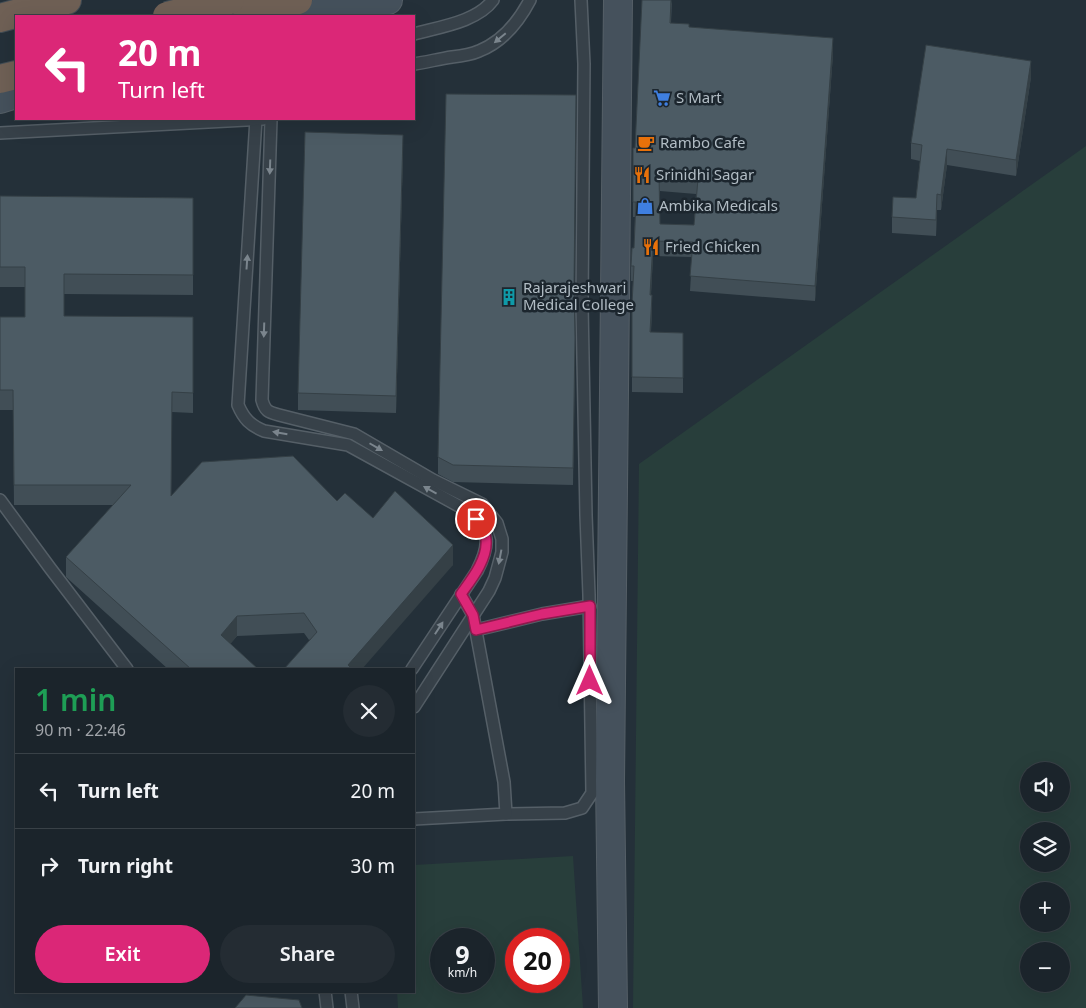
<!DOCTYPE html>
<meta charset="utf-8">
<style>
body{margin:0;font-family:"Noto Sans",sans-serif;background:#242c33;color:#f1f3f6;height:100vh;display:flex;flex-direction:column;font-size:19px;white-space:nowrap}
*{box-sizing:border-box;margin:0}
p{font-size:16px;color:#a0a4a9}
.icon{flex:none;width:28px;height:28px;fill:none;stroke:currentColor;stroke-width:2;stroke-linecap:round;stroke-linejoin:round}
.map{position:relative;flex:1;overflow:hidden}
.sheet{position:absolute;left:15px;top:668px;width:400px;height:325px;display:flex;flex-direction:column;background:#1b242b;border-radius:0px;box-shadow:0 5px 20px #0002,0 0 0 1px #394147}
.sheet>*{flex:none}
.hud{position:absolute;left:15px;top:15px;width:400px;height:105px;border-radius:0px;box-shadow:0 5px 20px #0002,0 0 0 1px #394147;background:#db2777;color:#fff;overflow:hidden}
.fabs{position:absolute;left:1020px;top:762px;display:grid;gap:10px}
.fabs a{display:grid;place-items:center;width:50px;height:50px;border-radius:50%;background:#1b242b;box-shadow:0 5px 20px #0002,0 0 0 1px #394147;font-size:25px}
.speed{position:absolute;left:430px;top:928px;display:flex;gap:10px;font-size:25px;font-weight:700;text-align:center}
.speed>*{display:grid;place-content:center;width:65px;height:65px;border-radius:50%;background:#1b242b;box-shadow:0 5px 20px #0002,0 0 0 1px #394147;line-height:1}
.speed small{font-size:12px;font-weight:400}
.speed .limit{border:8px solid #d22;background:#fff;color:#111}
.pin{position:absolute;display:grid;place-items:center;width:42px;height:42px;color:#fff;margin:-21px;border:2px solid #fff;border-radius:50%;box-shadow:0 1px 5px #0007}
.me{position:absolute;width:55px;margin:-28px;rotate:0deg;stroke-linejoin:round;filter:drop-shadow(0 0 4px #0008)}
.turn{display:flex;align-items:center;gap:18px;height:105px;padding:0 20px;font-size:22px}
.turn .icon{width:65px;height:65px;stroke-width:2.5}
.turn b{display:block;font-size:35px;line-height:42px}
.round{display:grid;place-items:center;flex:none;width:52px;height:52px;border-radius:26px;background:#242c33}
.overview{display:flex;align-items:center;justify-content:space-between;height:85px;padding:0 20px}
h1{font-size:30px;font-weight:600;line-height:38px;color:#1e9e55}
.button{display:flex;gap:10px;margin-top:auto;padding:10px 20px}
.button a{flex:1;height:58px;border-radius:30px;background:#db2777;color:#fff;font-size:20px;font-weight:600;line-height:58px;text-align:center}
.button a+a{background:#242c33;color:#f1f3f6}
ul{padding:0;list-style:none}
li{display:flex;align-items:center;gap:15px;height:75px;padding:0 20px;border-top:1px solid #394147}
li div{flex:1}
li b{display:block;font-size:19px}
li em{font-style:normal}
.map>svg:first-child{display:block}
.green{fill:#283e3b;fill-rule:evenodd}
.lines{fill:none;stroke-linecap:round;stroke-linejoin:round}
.lane-casing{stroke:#555f67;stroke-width:14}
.secondary-casing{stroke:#555f67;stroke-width:30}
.highway-casing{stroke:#424c54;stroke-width:30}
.lane{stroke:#374149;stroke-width:11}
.secondary{stroke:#45515c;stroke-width:28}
.highway{stroke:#6f6055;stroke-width:28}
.highway-bridge-casing{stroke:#424c54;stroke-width:30;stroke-linecap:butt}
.highway-bridge{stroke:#6f6055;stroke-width:28}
.wall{fill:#414e56;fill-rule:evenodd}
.shaded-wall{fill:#354046}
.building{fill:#4c5b64;stroke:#354046;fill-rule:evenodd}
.oneway{fill:#7b858d}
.route-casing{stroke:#8e194d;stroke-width:12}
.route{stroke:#db2777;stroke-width:9}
.labels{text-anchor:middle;stroke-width:5;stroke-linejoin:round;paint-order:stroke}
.poi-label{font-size:15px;fill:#b2bdc5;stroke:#1c262e;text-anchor:start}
</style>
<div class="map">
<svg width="1086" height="1008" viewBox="0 0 1086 1008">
<rect width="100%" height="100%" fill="#243039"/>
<g class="green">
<path d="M1086 146V1008H633L639 464ZM1029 771H1061V804H1029ZM1029 831H1061V864H1029ZM1029 891H1061V924H1029ZM1029 951H1061V984H1029Z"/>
<path d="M573 856 583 1008H398L397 991H414V865ZM441 939H484V981H441ZM516 939H559V981H516Z"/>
</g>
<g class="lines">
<g class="lane-casing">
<g id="lane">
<path d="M414 34C439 27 477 22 493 0"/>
<path d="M414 64C427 62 439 59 452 57 461 56 470 55 479 51 502 42 519 21 530 0"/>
<path d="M256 119 238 405C244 419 250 425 264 431L348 445 468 511C490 533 491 543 477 571L412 669"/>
<path d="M271 119 262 400C265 411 268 412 279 415L354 434 433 480 482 504 497 523 502 539V552L495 578 489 591 414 707"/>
<path d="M0 133 263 119"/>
<path d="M0 500 50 568 127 669"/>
<path d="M476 630 542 614 590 606"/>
<path d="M506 814 565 813 582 808 592 793 589 595 586 515 582 305 584 64 581 0"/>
<path d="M414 819 506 814 504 782 473 615 461 594"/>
<path d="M325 991 327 1008"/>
<path d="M351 991 353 1008"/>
</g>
</g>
<g class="secondary-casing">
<g id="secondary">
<path d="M307 16 334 10 388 0"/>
<path d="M0 99 16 94"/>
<path d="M613 1008 610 781 618 0"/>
</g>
</g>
<g class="highway-casing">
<g id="highway">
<path d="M231 16 262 8 298 0"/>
<path d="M0 18 67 0"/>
<path d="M0 79 16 75"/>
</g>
</g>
<use href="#lane" class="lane"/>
<use href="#secondary" class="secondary"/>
<use href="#highway" class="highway"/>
<g class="highway-bridge-casing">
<path id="highway-bridge" d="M167 16 230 0"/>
</g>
<use href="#highway-bridge" class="highway-bridge"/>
</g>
<g class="wall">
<path d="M672 0 671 23 689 27 833 54 815 301 690 291 692 257 653 256 651 295 652 310 651 332 683 333V393L632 392V304L633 281H631V266L634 248 635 217H633V148H635ZM660 191 696 194 694 225 660 224Z"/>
<path d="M1031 77 1016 176 947 165 941 210H937L936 236 892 233V217L916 198 920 161 911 159V143Z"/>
<path d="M403 152 396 413 298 410V393Z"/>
<path d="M0 196 193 198V295L64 294V316L193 317V413L172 412 171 496 337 501 373 518 453 565 309 640 304 633 237 636 230 644 258 669H168L66 577V557L113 505H14L13 410H0V317H25V287H0Z"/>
<path d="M575 293V355L573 485 453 482 438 474V457Z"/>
</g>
<g class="shaded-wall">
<path d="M833 38V54L815 301V286Z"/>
<path d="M1031 61V77L1016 176V160Z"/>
<path d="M403 135V152L396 413V396Z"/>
<path d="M947 149V165L941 210V195Z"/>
<path d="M937 194V210L936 236V220Z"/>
<path d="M653 241V256L650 310V295Z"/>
<path d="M652 295V310L650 347V332Z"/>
<path d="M453 545V565L362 669H348V665Z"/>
<path d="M237 616V636L221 655V635Z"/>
</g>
<g class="building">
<path d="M642 0H671L670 23 689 24V27L833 38 815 286 690 276 693 242 653 241 650 295H652L650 332 683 333V378L632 377V304L634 266H631L632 248H634L636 202H633V148H635ZM659 176 698 179 694 225 660 224Z"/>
<path d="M926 45 1031 61 1016 160 947 149 941 195 937 194 936 220 892 217 893 197 916 198 922 145 911 143Z"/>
<path d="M446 94 576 95 574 288 575 338 573 468 453 465 438 457Z"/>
<path d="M305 132 403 135 396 396 298 393Z"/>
<path d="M0 196 193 198V275L64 274V316L193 317V393L172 392 171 496 202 462 293 456 337 501 345 493 373 518 395 491 453 545 348 665 352 669H284L317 632 304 613 237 616 221 635 258 669H191L66 557 131 485H14L13 390H0V317H25V267H0Z"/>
<path d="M246 995 299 1000 302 1008H235Z"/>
</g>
<defs><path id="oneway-solid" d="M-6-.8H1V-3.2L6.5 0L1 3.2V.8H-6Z" transform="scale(1.25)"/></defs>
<g class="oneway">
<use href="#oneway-solid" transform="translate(500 38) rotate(140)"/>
<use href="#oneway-solid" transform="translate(270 167) rotate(92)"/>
<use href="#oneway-solid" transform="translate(247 262) rotate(-86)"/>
<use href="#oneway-solid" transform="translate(264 330) rotate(92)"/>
<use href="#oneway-solid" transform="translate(280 433) rotate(-170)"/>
<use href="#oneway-solid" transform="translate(376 447) rotate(30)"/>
<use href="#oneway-solid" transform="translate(430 490) rotate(-151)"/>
<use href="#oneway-solid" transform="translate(500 557) rotate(101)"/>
<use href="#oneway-solid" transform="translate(439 628) rotate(-57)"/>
</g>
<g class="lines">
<g class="route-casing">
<path id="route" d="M476 519C480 525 486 532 486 540 488 559 471 580 461 594L473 615 476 630 542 614 590 606V681"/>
</g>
<use href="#route" class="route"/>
</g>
<defs>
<g id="supermarket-bare" transform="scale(1.35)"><path d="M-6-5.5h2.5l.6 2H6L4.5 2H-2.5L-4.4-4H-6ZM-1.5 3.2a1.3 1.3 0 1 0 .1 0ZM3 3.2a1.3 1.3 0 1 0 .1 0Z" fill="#3f7fe0" stroke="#1c262e" stroke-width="2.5" paint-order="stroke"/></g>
<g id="cafe-bare" transform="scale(1.35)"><path d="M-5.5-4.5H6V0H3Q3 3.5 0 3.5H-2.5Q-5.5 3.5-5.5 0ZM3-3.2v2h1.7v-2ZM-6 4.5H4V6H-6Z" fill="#e8710a" stroke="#1c262e" stroke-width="2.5" paint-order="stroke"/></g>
<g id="restaurant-bare" transform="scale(1.35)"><path d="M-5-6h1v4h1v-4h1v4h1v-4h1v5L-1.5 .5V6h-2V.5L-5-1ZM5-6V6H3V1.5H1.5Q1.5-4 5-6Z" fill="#e8710a" stroke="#1c262e" stroke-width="2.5" paint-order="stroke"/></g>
<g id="shop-bare" transform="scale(1.35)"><path d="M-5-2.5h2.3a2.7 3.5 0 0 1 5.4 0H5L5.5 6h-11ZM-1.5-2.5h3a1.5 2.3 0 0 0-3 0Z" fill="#3f7fe0" stroke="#1c262e" stroke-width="2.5" paint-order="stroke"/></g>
<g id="building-bare" transform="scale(1.35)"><path d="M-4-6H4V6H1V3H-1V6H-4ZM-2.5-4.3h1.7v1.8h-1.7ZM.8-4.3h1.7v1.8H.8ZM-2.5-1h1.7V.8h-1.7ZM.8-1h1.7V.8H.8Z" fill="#0f9aa8" stroke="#1c262e" stroke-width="2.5" paint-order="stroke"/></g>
</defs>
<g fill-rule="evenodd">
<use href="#supermarket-bare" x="662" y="98"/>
<use href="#cafe-bare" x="646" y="143"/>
<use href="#restaurant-bare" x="642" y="175"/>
<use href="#shop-bare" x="645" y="206"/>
<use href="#restaurant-bare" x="651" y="247"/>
<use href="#building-bare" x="509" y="297"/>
</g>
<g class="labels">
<g class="poi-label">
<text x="676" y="103">S Mart</text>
<text x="660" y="148">Rambo Cafe</text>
<text x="656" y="180">Srinidhi Sagar</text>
<text x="659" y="211">Ambika Medicals</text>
<text x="665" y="252">Fried Chicken</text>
<text x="523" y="293">Rajarajeshwari<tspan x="523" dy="17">Medical College</tspan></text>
</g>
</g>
</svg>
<div class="fabs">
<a><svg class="icon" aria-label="sound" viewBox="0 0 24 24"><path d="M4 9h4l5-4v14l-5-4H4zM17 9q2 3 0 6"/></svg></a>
<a><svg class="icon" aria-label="layers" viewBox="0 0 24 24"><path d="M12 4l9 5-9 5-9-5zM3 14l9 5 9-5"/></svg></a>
<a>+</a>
<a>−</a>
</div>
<div class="speed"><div>9<small>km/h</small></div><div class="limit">20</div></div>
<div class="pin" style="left:476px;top:519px;background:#d93025"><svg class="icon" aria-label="arrive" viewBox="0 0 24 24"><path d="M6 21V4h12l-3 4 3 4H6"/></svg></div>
<svg class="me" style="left:590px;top:681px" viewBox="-20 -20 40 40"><path d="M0-17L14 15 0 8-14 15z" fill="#db2777" stroke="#fff" stroke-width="4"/></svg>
<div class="hud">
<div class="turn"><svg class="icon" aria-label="left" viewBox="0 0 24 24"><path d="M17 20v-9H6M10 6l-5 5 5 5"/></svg><div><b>20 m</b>Turn left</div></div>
</div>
<section class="sheet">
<div class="overview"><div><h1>1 min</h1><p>90 m · 22:46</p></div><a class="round"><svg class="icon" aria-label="close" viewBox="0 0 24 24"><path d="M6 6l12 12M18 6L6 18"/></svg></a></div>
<ul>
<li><svg class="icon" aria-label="left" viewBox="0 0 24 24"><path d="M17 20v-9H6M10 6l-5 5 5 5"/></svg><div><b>Turn left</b></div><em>20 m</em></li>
<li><svg class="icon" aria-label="right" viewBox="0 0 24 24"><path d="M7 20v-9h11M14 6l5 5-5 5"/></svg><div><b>Turn right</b></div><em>30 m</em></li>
</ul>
<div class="button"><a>Exit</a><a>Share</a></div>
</section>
</div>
